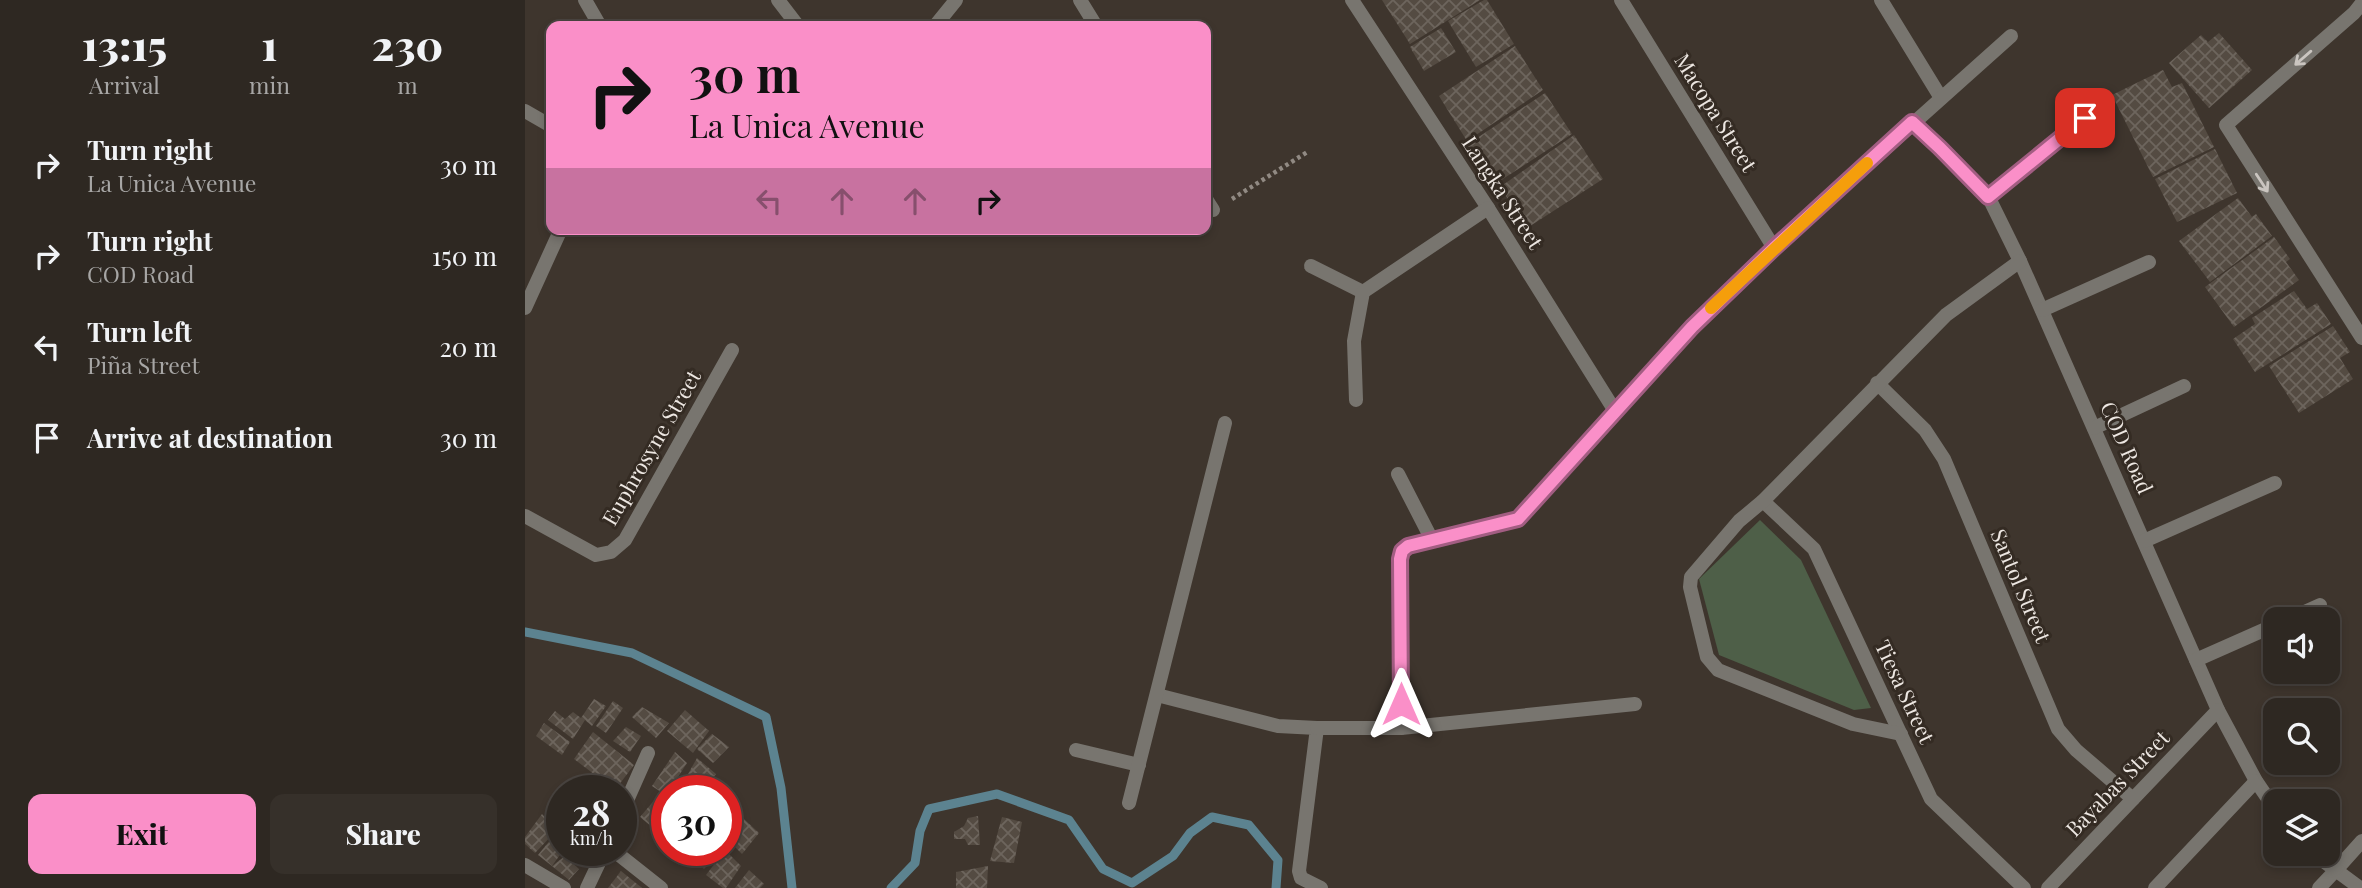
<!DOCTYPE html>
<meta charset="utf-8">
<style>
body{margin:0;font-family:"Playfair Display",serif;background:#36302a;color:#f1f3f6;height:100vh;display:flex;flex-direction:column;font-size:26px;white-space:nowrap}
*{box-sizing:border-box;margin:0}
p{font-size:23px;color:#a7a6a5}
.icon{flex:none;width:38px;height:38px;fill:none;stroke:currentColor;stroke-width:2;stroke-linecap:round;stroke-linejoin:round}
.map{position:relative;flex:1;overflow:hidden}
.panel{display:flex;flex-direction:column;background:#2e2822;width:525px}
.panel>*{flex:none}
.top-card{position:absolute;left:21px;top:21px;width:665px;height:214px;border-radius:14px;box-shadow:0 4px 10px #0003,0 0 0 2px #494440;background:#fa8fc8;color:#111;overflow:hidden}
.tools{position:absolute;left:1738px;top:607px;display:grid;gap:14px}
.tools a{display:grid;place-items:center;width:77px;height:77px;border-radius:14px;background:#2e2822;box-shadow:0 4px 10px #0003,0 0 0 2px #494440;font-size:35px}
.speed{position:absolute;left:21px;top:775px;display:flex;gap:14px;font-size:35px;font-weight:700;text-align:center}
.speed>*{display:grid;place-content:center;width:91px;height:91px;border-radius:50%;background:#2e2822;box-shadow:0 4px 10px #0003,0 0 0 2px #494440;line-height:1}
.speed small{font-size:18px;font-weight:400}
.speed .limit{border:10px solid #d22;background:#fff;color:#111}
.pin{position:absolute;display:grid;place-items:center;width:60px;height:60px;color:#fff;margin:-30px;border-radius:14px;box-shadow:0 4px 10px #0006}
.me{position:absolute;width:77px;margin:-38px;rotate:0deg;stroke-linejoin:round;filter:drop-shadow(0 0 5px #0008)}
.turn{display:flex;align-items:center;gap:24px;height:147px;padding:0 28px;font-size:32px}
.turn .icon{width:91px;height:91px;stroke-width:2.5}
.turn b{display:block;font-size:49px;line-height:60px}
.lanes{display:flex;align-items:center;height:66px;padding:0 28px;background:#0003;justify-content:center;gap:35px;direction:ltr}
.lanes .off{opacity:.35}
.eta{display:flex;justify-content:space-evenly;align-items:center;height:119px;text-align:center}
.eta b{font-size:42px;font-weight:800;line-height:49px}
.cta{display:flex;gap:14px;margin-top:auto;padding:14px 28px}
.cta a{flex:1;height:80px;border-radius:14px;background:#fa8fc8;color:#111;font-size:28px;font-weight:800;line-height:80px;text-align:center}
.cta a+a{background:#36302a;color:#f1f3f6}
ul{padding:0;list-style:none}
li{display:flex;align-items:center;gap:21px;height:91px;padding:0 28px}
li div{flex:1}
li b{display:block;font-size:26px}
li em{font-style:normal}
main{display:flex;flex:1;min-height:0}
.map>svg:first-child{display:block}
.green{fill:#4e5f48}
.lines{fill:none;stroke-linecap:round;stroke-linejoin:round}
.stream{stroke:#5c8390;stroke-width:9}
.building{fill:url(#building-cross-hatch)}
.path{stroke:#918a83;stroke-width:4.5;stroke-dasharray:3.5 3.5;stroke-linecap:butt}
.service{stroke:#78756f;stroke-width:14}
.minor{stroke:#78756f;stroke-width:14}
.oneway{stroke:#cac5c0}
.route-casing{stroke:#a25d82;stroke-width:18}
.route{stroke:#fa8fc8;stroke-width:12}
.slow{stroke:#f59e0b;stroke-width:12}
.labels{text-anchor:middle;stroke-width:6;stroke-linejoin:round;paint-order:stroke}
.street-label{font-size:21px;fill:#ede7e2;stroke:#342b23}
</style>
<main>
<section class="panel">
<div class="eta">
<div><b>13:15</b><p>Arrival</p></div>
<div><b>1</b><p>min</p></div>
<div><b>230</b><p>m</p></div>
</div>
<ul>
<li><svg class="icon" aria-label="right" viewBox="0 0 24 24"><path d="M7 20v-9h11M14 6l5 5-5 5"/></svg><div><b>Turn right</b><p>La Unica Avenue</p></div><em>30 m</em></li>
<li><svg class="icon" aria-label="right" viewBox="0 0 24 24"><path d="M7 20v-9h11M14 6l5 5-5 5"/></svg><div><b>Turn right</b><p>COD Road</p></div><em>150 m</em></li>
<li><svg class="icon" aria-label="left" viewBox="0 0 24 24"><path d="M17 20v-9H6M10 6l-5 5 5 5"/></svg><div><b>Turn left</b><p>Piña Street</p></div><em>20 m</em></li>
<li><svg class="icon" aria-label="arrive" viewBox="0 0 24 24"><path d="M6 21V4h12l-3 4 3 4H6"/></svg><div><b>Arrive at destination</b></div><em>30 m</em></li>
</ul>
<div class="cta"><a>Exit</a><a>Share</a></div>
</section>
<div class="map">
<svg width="1837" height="888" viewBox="0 0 1837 888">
<defs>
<pattern id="building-cross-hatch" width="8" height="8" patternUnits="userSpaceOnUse" patternTransform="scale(1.75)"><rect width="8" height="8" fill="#544b42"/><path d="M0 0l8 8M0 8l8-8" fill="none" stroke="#6d655d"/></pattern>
</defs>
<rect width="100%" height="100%" fill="#3e352d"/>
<path class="green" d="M1235 520 1276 560 1346 708 1329 710 1194 655 1174 579Z"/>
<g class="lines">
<g class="stream">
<path d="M0 632 107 653 241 717 256 788 267 888"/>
<path d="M366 888 390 863 395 831 404 809 472 794 544 820 578 869 607 883 648 856 665 833 687 817 724 825 753 860 751 888"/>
</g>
</g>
<g class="building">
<path d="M857 0H955L885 44Z"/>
<path d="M959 0H962L989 44 951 67 923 21Z"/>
<path d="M916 28 931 52 899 71 885 47Z"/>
<path d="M1694 33 1727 70 1684 108 1644 63 1676 35 1683 42Z"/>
<path d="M990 46 1018 90 942 141 914 96Z"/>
<path d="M1638 70 1647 87 1657 83 1689 147 1628 177 1587 95Z"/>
<path d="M1020 93 1047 134 967 186 940 146Z"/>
<path d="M1049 135 1078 179 1002 228 975 187Z"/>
<path d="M1690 149 1712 193 1652 222 1630 179Z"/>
<path d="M1713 198 1727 217 1731 214 1747 236 1685 282 1654 241Z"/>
<path d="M1749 237 1765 259 1761 262 1774 280 1709 327 1680 287Z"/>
<path d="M1769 291 1782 309 1792 303 1806 324 1730 372 1708 339 1730 324 1727 318Z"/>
<path d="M1808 326 1825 352 1815 358 1828 379 1774 413 1744 366Z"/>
<path d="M69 699 81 706 67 726 60 720 48 739 23 720 30 711 40 719 48 712 56 718Z"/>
<path d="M88 701 98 708 81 733 71 726Z"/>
<path d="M117 707 144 723 131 738 107 717Z"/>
<path d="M160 710 184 731 168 753 142 731Z"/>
<path d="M19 723 45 742 37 755 11 736Z"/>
<path d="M101 727 116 736 105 752 88 741Z"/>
<path d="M68 732 109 765 90 790 49 759Z"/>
<path d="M187 734 204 747 188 763 172 749Z"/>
<path d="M150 752 162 763 144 791H142V796L127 786Z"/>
<path d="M172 758 191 774 182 786 163 774Z"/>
<path d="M162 779 175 791H153Z"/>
<path d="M132 797 142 805V834L139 837 115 817Z"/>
<path d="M201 800 217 811 201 831Z"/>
<path d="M17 814 32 830 10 853 0 844V837Z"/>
<path d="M453 816 455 845H443L440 839H429V832L439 826 443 818Z"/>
<path d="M477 817 497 822 489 863 465 861Z"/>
<path d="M218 818 234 833 217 854 201 838Z"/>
<path d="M35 828 37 829V852L27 866 13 855Z"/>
<path d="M170 850H194L179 869 165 855Z"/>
<path d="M200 850 216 866 201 888H198L181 875Z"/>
<path d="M40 856 54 869 44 880 27 866Z"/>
<path d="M463 866 462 888H431V872Z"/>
<path d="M224 870 239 884 235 888H210Z"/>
<path d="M96 871 117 888H83Z"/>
</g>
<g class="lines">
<path class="path" d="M707 199 784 151"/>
<g class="service">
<path d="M786 266 838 292"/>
<path d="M873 474 907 540"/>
<path d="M632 695 753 726 792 728 774 871 776 878 796 888"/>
<path d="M551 750 614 765"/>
<path d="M604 803 700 423"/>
<path d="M1811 870 1837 841"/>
</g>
<g class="minor">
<path d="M60 0 75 26"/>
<path d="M253 0 273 26"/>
<path d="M555 0 571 26"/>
<path d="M827 0 963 208 1090 411"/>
<path d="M1096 0 1249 248"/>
<path d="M1356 0 1416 98"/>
<path d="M1837 3 1829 13 1701 125 1837 338"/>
<path d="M410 26 431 0"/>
<path d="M0 111 26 126"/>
<path d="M1387 122 1415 147 1463 196 1495 261 1693 710 1731 781 1750 809"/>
<path d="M1463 196 1560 118"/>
<path d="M681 199 688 210"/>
<path d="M0 308 36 229"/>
<path d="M1517 310 1624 262"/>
<path d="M1352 383 1400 430 1419 459 1533 729 1551 750 1608 799"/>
<path d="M831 400 829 341 838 292 963 208"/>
<path d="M1569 428 1659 386"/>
<path d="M1238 501 1289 549 1406 799 1499 888"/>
<path d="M0 516 71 555 86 552 100 540 207 350"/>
<path d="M1619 541 1750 483"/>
<path d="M1762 620 1795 605"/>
<path d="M1671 660 1750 625"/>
<path d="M792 728H876L1110 704"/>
<path d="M876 728 875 559 877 551 883 546 994 519 1167 327 1249 248 1486 36"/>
<path d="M1376 734 1328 724 1193 670 1182 657 1165 587 1166 577 1214 521 1238 501 1421 315 1495 261"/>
<path d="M96 814 123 753"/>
<path d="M88 850 136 888"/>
<path d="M1789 854 1835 888"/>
<path d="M0 865 39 888"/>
<path d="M62 888 80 850"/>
<path d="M1523 888 1693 710"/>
<path d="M1630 888 1731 781"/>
<path d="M1794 888 1811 870"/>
</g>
</g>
<defs><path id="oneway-shaft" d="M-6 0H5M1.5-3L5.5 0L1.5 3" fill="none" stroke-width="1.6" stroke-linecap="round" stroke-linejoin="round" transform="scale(1.75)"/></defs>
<g class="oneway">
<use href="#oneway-shaft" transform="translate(1778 58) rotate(139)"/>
<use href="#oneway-shaft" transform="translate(1737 183) rotate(57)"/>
</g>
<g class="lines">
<g class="route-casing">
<path id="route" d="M876 704 875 559 877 551 883 546 993 519 1167 327 1249 248 1387 122 1415 148 1463 197 1560 118"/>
</g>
<use href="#route" class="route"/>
<path class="slow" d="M1186 308 1342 163"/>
</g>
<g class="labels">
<g class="street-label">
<text transform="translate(1190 113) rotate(58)" y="7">Macopa Street</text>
<text transform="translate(977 193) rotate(57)" y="7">Langka Street</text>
<text transform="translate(127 448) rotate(-60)" y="7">Euphrosyne Street</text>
<text transform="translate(1601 448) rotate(66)" y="7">COD Road</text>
<text transform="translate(1495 586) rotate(67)" y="7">Santol Street</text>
<text transform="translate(1379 692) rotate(65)" y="7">Tiesa Street</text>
<text transform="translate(1593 784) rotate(-46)" y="7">Bayabas Street</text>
</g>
</g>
</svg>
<div class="tools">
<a><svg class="icon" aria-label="sound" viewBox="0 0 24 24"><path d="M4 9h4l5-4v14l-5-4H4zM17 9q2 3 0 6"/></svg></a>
<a><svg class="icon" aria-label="search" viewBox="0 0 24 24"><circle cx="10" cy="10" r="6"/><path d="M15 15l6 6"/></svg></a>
<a><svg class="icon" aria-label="layers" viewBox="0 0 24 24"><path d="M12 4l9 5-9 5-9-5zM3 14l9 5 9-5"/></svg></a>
</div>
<div class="speed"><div>28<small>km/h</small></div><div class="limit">30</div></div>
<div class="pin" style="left:1560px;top:118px;background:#d93025"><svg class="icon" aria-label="arrive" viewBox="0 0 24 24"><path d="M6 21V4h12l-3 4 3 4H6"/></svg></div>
<svg class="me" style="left:876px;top:704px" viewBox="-20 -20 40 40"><path d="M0-17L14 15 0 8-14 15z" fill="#fa8fc8" stroke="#fff" stroke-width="4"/></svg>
<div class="top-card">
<div class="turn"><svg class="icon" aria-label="right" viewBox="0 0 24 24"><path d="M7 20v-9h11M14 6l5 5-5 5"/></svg><div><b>30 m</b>La Unica Avenue</div></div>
<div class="lanes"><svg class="icon off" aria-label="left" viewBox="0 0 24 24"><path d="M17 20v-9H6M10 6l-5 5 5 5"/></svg><svg class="icon off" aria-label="ahead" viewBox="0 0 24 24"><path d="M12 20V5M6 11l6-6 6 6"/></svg><svg class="icon off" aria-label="ahead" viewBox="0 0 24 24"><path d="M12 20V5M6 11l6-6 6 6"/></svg><svg class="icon" aria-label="right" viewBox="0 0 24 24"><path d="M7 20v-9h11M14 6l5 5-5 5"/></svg></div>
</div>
</div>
</main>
